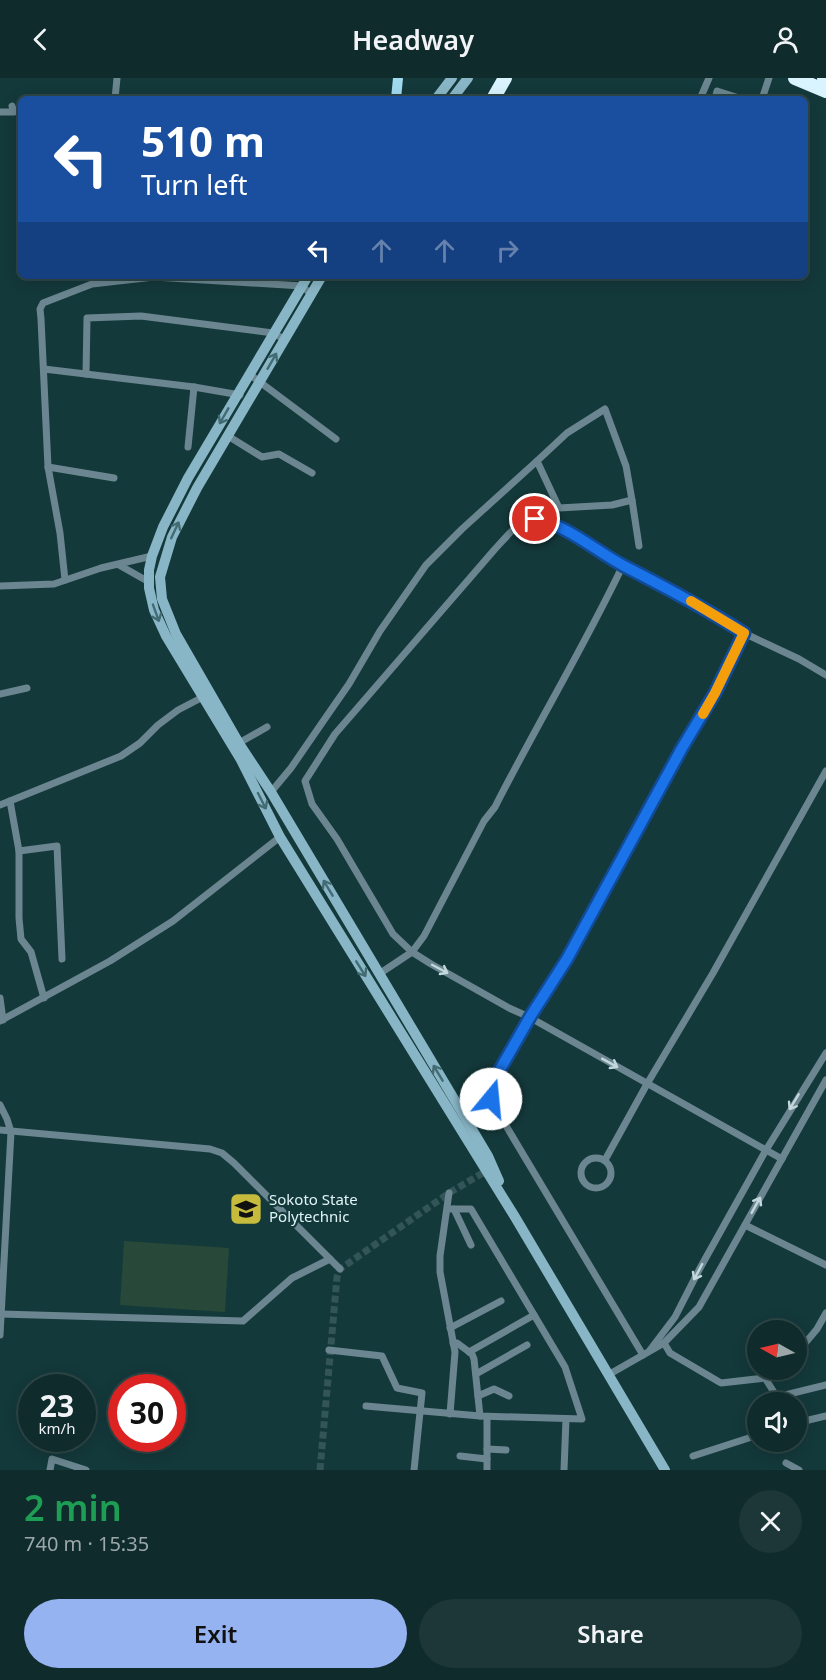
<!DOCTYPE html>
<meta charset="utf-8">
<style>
body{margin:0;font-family:"Noto Sans",sans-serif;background:#1d3738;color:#f1f3f6;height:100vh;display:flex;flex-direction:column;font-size:22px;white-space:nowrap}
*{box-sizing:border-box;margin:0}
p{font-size:20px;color:#9ba7a9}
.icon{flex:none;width:33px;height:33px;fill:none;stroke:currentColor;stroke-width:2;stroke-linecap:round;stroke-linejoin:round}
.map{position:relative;height:1392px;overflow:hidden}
.drawer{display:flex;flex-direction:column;background:#0f2b2c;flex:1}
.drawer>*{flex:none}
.guide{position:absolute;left:18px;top:18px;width:790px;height:183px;border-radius:9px;box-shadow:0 3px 15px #0003,0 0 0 2px #2f4748;background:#1a4fa0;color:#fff;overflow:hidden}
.needle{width:39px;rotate:278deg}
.tools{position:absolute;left:747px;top:1242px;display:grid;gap:12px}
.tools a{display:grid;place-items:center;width:60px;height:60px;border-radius:50%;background:#0f2b2c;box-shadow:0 3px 15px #0003,0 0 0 2px #2f4748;font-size:30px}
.speed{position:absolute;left:18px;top:1296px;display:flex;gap:12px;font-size:30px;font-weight:700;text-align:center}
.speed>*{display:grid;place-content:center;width:78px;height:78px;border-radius:50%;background:#0f2b2c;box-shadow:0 3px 15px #0003,0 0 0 2px #2f4748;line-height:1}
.speed small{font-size:15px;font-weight:400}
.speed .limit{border:9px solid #d22;background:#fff;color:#111}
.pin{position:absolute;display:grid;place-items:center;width:51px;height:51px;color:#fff;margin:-26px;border:3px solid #fff;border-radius:50%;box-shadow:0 2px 6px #0007}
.me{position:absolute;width:66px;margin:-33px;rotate:17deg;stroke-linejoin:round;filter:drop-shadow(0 0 4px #0008)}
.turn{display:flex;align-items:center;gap:21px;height:126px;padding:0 24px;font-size:27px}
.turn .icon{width:78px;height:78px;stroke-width:2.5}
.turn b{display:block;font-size:42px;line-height:51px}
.lanes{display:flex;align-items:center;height:57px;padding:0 24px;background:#0003;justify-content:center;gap:30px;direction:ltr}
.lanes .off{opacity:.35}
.round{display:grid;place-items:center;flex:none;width:63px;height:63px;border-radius:32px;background:#1d3738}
.headline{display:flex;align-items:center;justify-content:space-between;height:102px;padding:0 24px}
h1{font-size:36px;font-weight:600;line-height:45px;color:#1e9e55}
.primary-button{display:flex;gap:12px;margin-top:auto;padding:12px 24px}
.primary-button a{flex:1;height:69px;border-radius:36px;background:#95b2f1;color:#111;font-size:24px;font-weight:600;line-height:69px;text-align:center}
.primary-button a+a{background:#1d3738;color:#f1f3f6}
header{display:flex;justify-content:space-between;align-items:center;height:78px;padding:0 24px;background:#0f2b2c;font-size:27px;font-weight:600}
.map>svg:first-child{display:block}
.green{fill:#28493a}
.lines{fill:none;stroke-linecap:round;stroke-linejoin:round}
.street-tunnel{stroke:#335557;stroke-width:7;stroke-dasharray:7 3.5;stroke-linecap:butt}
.street{stroke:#6b8690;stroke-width:7}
.secondary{stroke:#89b6c6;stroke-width:10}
.primary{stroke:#a0daef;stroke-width:10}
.highway{stroke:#d9f4fe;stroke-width:14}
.oneway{stroke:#436b73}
.oneway2{stroke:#c3d8dc}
.route-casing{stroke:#114b97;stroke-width:15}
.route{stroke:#1a73e8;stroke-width:10}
.slow{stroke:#f59e0b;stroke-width:10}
.labels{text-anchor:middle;stroke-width:4.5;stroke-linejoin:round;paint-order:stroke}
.poi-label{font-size:15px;fill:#e0f4f6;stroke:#14393b;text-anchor:start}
</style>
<header><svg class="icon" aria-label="back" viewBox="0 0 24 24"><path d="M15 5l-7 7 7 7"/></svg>Headway<svg class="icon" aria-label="person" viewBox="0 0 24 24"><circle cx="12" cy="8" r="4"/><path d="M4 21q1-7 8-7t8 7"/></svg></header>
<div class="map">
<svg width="826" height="1392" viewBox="0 0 826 1392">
<rect width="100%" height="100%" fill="#14393b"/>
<path class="green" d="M124 1163 229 1170 225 1234 120 1227Z"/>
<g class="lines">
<path class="street-tunnel" d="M320 1392 337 1199 340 1191 449 1115 486 1093"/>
<g class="street">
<path d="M115 21 117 0"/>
<path d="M700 21 709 0"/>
<path d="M715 21 717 13 742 21"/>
<path d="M762 21 769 0"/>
<path d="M0 34H14L12 28"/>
<path d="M44 291 194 309 240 317"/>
<path d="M86 296 87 240 141 238 273 255 284 261"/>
<path d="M249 296 336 361"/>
<path d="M228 358 262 379 279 376 312 395"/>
<path d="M188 369 194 309"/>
<path d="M537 383 567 355 605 331 626 388 632 422"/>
<path d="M48 389 114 400"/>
<path d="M119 487 149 504"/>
<path d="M65 502 60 455 48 389 41 241 40 231 43 225 92 206 154 199 302 208 311 216"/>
<path d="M0 508 54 506 101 490 152 478"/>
<path d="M0 616 27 610"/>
<path d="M239 665 267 649"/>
<path d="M271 714 291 690 324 642 349 606 380 553 426 487 462 451 537 383 559 430 612 427 632 422 639 468"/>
<path d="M10 723 19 773V840L21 861 31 874 44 920"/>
<path d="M0 727 121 678 140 665 158 647 178 632 203 619"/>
<path d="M19 773 57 768 62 881"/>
<path d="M379 896 412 874 424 858 484 743 495 729C536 648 584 569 623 487"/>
<path d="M0 920 3 942"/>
<path d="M0 943 110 883 173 843 280 759"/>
<path d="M0 1027 7 1041 11 1054 0 1257"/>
<path d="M0 1052 210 1071 222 1075 234 1085 340 1191"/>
<circle cx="596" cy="1095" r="15"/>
<path d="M782 1081 529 939 509 930 431 886 412 874 393 856 337 761 312 726 305 703 335 656 495 471C519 445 524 435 560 449L748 557 799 581 826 597"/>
<path d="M605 1082 647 1006 713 895 826 693"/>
<path d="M449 1115 440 1178V1194L455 1274 450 1336"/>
<path d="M451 1131H454L471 1167"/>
<path d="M745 1147 826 1187"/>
<path d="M1 1236 243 1243 292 1200 330 1181"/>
<path d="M450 1250 501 1223"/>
<path d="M453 1265H457L472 1276 474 1281 480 1338"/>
<path d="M664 1265 670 1275 721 1305 765 1300 778 1292"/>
<path d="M329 1272 382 1278 397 1310 422 1315 414 1392"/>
<path d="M650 1272 675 1239 699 1192 766 1072 826 975"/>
<path d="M469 1274 534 1237"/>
<path d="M796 1276 817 1251 826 1235"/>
<path d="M643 1277 493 1026 490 1016 494 1002 529 939 567 881 683 670 715 615 744 555"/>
<path d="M476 1296 527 1267"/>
<path d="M608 1297 664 1265 699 1229 826 1002"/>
<path d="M765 1300 777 1319 826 1307"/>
<path d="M478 1318 494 1311 509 1318"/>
<path d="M366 1328 480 1338 582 1341 565 1289 471 1131H454"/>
<path d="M487 1339V1392"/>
<path d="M796 1345 826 1338"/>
<path d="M487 1371 506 1372"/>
<path d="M460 1378 487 1381"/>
<path d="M693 1378 758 1357"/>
<path d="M786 1385 799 1392"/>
<path d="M50 1392 52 1381 86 1392"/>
<path d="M564 1392 566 1341"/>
</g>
<g class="secondary">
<path d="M436 21 452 0"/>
<path d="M452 21 468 0"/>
<path d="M308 198 188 400 163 449 152 478 149 492V510L154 532 166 558 241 682 280 759 515 1139 665 1392"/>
<path d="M322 198 197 410 172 459 160 499 162 521 176 556 240 667 271 714 488 1078 499 1103"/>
</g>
<path class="primary" d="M396 21 398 0"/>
<g class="highway">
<path d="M795 0 826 13"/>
<path d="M824 0 826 1"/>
<path d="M493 21 505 0"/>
</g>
</g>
<defs><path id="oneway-shaft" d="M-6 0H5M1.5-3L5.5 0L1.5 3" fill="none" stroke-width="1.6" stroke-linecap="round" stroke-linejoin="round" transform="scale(1.5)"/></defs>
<g class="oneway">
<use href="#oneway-shaft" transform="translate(272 283) rotate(-60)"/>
<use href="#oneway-shaft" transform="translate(224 338) rotate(120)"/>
<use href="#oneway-shaft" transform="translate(175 452) rotate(-65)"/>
<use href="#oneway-shaft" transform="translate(156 535) rotate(70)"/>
<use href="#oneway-shaft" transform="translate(262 723) rotate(63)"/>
<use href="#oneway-shaft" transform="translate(328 810) rotate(-121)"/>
<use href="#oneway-shaft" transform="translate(361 891) rotate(58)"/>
<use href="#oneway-shaft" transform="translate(438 995) rotate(-121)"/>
</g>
<g class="oneway2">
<use href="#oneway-shaft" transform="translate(440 891) rotate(28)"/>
<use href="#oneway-shaft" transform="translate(610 985) rotate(29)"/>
<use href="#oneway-shaft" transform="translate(794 1024) rotate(121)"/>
<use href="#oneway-shaft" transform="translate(756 1127) rotate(-61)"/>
<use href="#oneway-shaft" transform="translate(698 1194) rotate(118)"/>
</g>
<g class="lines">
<g class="route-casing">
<path id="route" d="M491 1021V1012L494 1002 530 939 567 881 682 670 715 615 744 555C705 530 665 509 624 488 594 472 569 448 535 441"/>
</g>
<use href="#route" class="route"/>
<path class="slow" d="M691 523 744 555 715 615 703 636"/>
</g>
<defs>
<g id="university-square" transform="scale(1.725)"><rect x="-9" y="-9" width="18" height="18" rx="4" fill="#c6bb3c" stroke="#14393b"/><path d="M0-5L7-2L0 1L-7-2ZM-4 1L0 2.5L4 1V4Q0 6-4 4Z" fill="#111"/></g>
</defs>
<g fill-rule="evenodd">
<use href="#university-square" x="246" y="1131"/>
</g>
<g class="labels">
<g class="poi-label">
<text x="269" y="1127">Sokoto State<tspan x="269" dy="17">Polytechnic</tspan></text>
</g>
</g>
</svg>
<div class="tools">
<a><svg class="needle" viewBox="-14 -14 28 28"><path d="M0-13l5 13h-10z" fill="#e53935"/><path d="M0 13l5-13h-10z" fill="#9ba7a9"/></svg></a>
<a><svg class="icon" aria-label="sound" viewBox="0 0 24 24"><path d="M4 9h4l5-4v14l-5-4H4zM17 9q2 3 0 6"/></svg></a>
</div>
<div class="speed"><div>23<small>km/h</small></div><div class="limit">30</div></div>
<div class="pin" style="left:535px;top:441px;background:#d93025"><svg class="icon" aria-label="arrive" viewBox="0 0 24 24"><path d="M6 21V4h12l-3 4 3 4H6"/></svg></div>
<svg class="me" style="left:491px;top:1021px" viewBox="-20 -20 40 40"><circle r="19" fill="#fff"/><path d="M0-13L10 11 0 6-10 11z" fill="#1a73e8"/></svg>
<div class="guide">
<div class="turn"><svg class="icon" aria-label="left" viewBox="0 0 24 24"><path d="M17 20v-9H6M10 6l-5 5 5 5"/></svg><div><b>510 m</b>Turn left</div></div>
<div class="lanes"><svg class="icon" aria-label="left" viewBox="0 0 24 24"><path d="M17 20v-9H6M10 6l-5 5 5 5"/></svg><svg class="icon off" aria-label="ahead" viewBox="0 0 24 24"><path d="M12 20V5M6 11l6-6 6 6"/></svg><svg class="icon off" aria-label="ahead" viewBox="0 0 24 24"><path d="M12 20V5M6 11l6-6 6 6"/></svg><svg class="icon off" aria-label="right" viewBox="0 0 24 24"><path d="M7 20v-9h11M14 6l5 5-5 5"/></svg></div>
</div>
</div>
<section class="drawer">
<div class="headline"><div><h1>2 min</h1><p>740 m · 15:35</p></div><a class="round"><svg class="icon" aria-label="close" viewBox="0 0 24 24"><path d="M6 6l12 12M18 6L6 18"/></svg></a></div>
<div class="primary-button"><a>Exit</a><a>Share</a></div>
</section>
